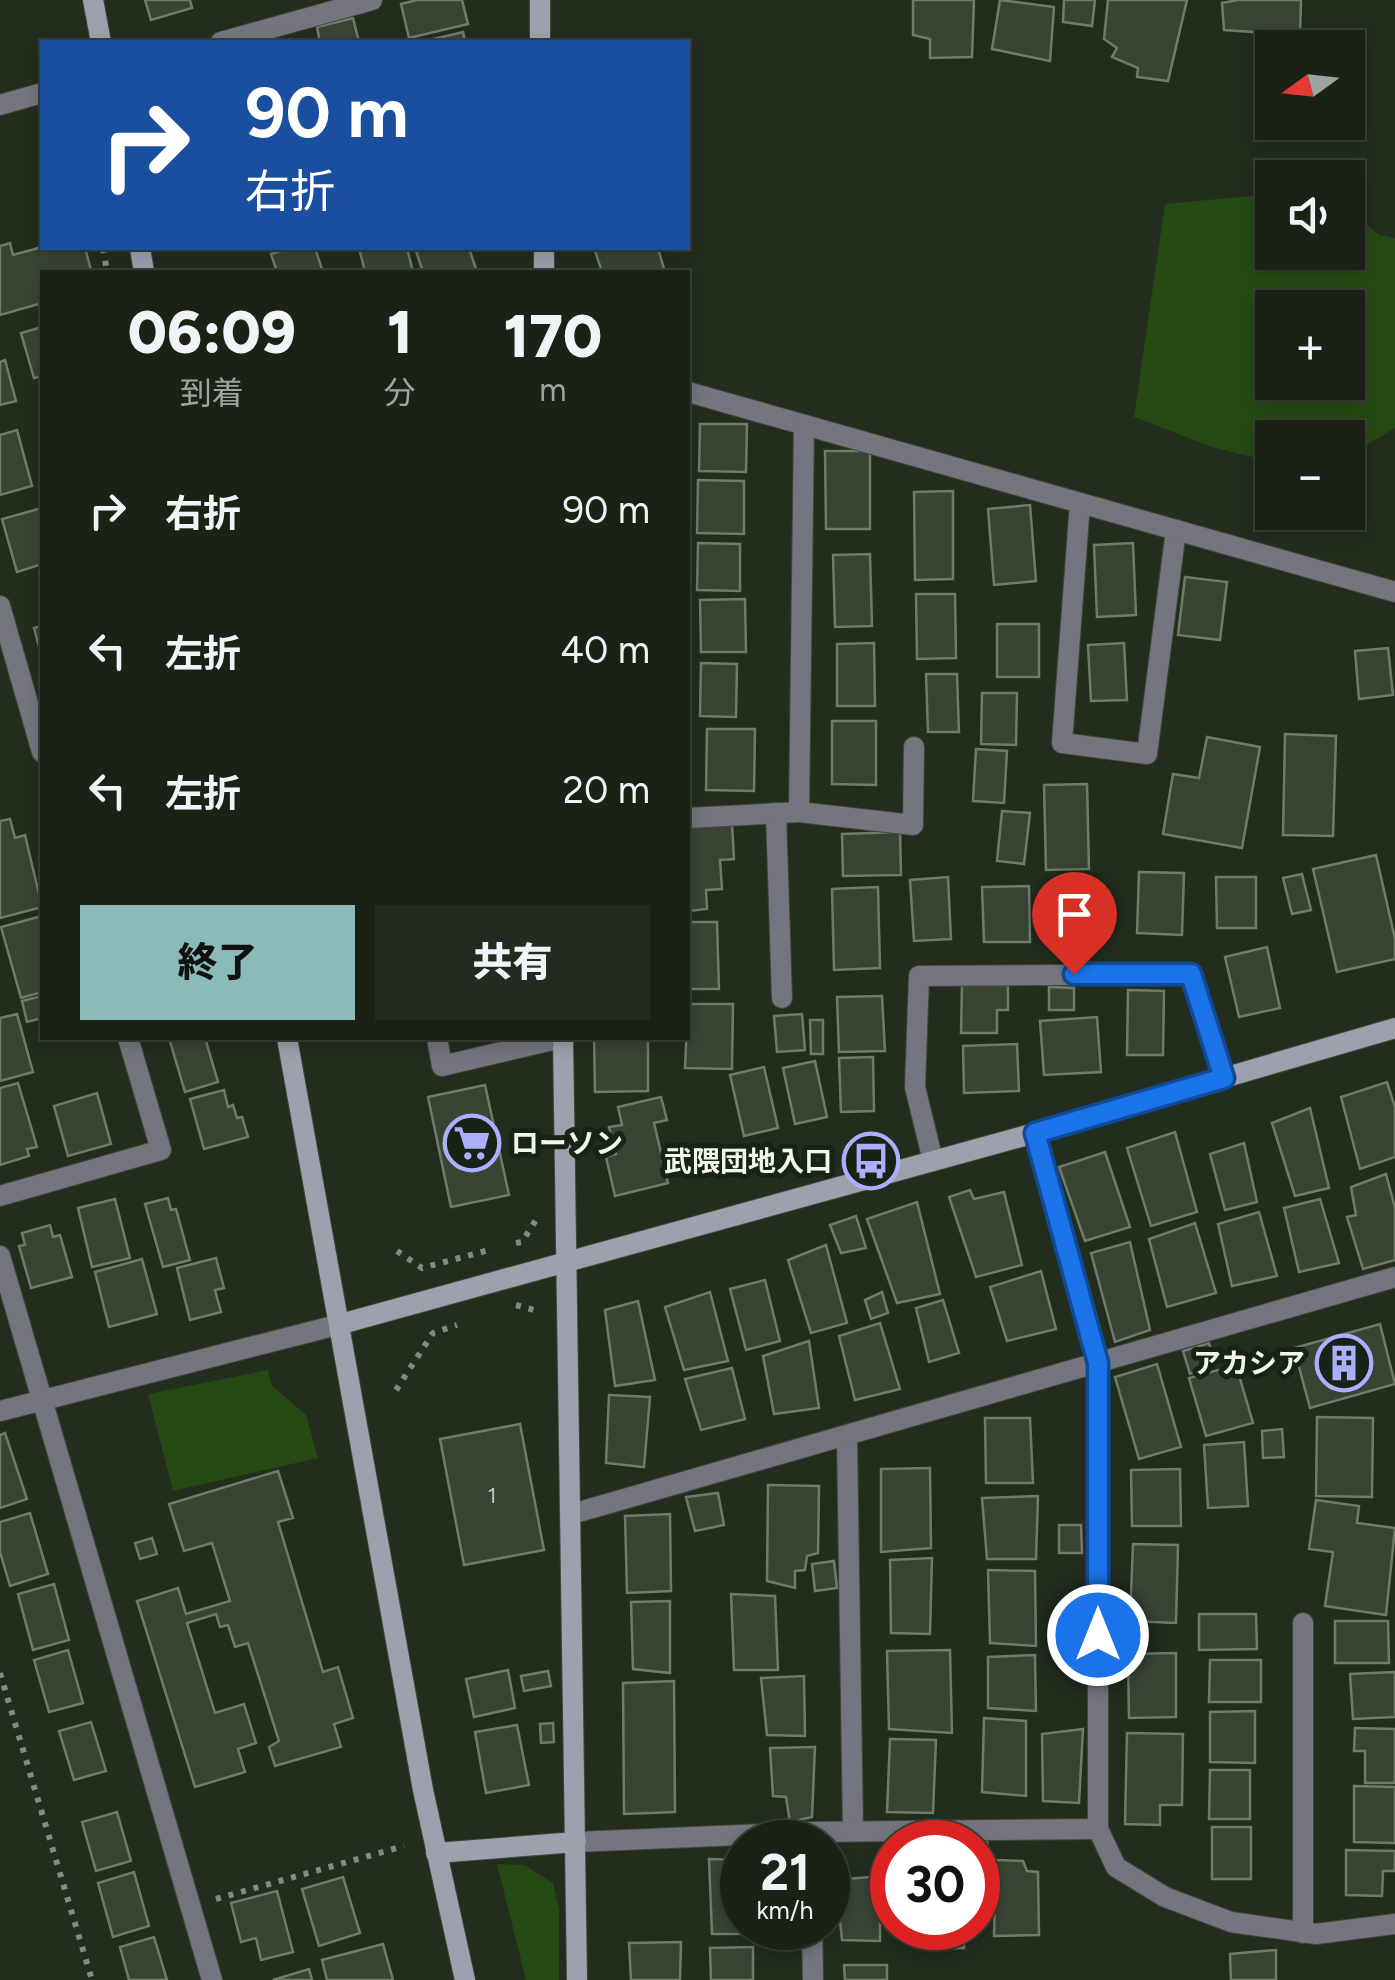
<!DOCTYPE html>
<html lang="ja">
<meta charset="utf-8">
<style>
body{margin:0;font-family:Figtree,"Noto Sans JP",sans-serif;background:#232a1f;color:#f1f3f6;height:100vh;display:flex;flex-direction:column;font-size:38px;white-space:nowrap}
*{box-sizing:border-box;margin:0}
p{font-size:32px;color:#9fa4a1}
.icon{flex:none;width:55px;height:55px;fill:none;stroke:currentColor;stroke-width:2;stroke-linecap:round;stroke-linejoin:round}
.map{position:relative;flex:1;overflow:hidden}
.panel{position:absolute;left:40px;top:270px;width:650px;height:770px;display:flex;flex-direction:column;background:#1a2216;border-radius:0px;box-shadow:0 5px 15px #0003,0 0 0 2px #383f35}
.panel>*{flex:none}
.banner{position:absolute;left:40px;top:40px;width:650px;height:210px;border-radius:0px;box-shadow:0 5px 15px #0003,0 0 0 2px #383f35;background:#1a4fa0;color:#fff;overflow:hidden}
.needle{width:65px;rotate:255deg}
.tools{position:absolute;left:1255px;top:30px;display:grid;gap:20px}
.tools a{display:grid;place-items:center;width:110px;height:110px;border-radius:0px;background:#1a2216;box-shadow:0 5px 15px #0003,0 0 0 2px #383f35;font-size:50px}
.speed{position:absolute;left:720px;top:1820px;display:flex;gap:20px;font-size:50px;font-weight:700;text-align:center}
.speed>*{display:grid;place-content:center;width:130px;height:130px;border-radius:50%;background:#1a2216;box-shadow:0 5px 15px #0003,0 0 0 2px #383f35;line-height:1}
.speed small{font-size:25px;font-weight:400}
.speed .limit{border:15px solid #d22;background:#fff;color:#111}
.pin{position:absolute;display:grid;place-items:center;width:85px;height:85px;color:#fff;margin:-102px -42px;border-radius:50% 50% 50% 0;rotate:-45deg;box-shadow:0 0 10px #0007}
.pin .icon{rotate:45deg}
.me{position:absolute;width:110px;margin:-55px;rotate:0deg;stroke-linejoin:round;filter:drop-shadow(0 0 8px #0008)}
.turn{display:flex;align-items:center;gap:35px;height:210px;padding:0 40px;font-size:45px}
.turn .icon{width:130px;height:130px;stroke-width:2.5}
.turn b{display:block;font-size:70px;line-height:85px}
.eta{display:flex;justify-content:space-evenly;align-items:center;height:170px;text-align:center}
.eta b{font-size:60px;font-weight:800;line-height:70px}
.action{display:flex;gap:20px;margin-top:auto;padding:20px 40px}
.action a{flex:1;height:115px;border-radius:0px;background:#8bbbb9;color:#111;font-size:40px;font-weight:800;line-height:115px;text-align:center}
.action a+a{background:#232a1f;color:#f1f3f6}
ul{padding:0;list-style:none}
li{display:flex;align-items:center;gap:30px;height:140px;padding:0 40px}
li div{flex:1}
li b{display:block;font-size:38px}
li em{font-style:normal}
.map>svg:first-child{display:block}
.green{fill:#254913;fill-rule:evenodd}
.building{fill:#394435;stroke:#707c6b;stroke-width:2.5}
.lines{fill:none;stroke-linecap:round;stroke-linejoin:round}
.lane-casing{stroke:#3f493b;stroke-width:22}
.street-casing{stroke:#3f493b;stroke-width:22}
.secondary-casing{stroke:#3f493b;stroke-width:22}
.path{stroke:#838c80;stroke-width:6;stroke-dasharray:5 8;stroke-linecap:butt}
.lane{stroke:#74757e;stroke-width:20}
.street{stroke:#74757e;stroke-width:20}
.secondary{stroke:#9fa0ae;stroke-width:20}
.route-casing{stroke:#114b97;stroke-width:25}
.route{stroke:#1a73e8;stroke-width:18}
.labels{text-anchor:middle;stroke-width:10;stroke-linejoin:round;paint-order:stroke}
.number-label{font-size:22px;fill:#c2cabf}
.poi-label{font-size:28px;font-weight:bold;fill:#f0f7ed;stroke:#192315;text-anchor:end}
</style>
<div class="map">
<svg width="1395" height="1980" viewBox="0 0 1395 1980">
<rect width="100%" height="100%" fill="#222d1e"/>
<g class="green">
<path d="M1272 194V252H1348V210L1379 235 1395 238V428L1348 456V438H1272V462L1212 447 1134 417 1165 204ZM1272 308H1348V382H1272Z"/>
<path d="M268 1370 271 1385 306 1415 318 1458 173 1491 148 1394Z"/>
<path d="M497 1864 524 1865 553 1883 559 1909V1980H526Z"/>
</g>
<g class="building">
<path d="M145 0H190L192 8 151 20Z"/>
<path d="M417 0H462L468 24 409 38 401 4Z"/>
<path d="M913 0H974L972 57 930 58V39L913 35Z"/>
<path d="M1000 0 1054 7 1050 61 992 49Z"/>
<path d="M1064 0H1095L1092 26 1063 22Z"/>
<path d="M1108 0H1187L1168 81 1137 77 1138 68 1112 57 1117 48 1104 39Z"/>
<path d="M1237 0H1301L1300 35 1224 30 1222 3Z"/>
<path d="M353 18 359 42H320L317 27Z"/>
<path d="M463 32 465 42H421Z"/>
<path d="M10 243 13 255 42 247 85 248 91 270 42 272V303L0 315V246Z"/>
<path d="M290 248H315L323 272H277L271 254Z"/>
<path d="M359 248H407L413 272H365Z"/>
<path d="M415 248H469L477 272H423Z"/>
<path d="M594 248H658L664 269 602 272Z"/>
<path d="M42 327V376L34 378 21 333Z"/>
<path d="M5 360 16 401 0 405V362Z"/>
<path d="M700 424H747L746 472 699 471Z"/>
<path d="M17 430 32 486 0 495V435Z"/>
<path d="M825 451H870V529H826Z"/>
<path d="M698 480 744 481V534L697 533Z"/>
<path d="M953 491V579L915 580 914 492Z"/>
<path d="M1030 505 1036 581 994 585 988 509Z"/>
<path d="M42 508V564L17 572 2 519Z"/>
<path d="M698 543 740 544V591L697 590Z"/>
<path d="M1133 543 1136 615 1097 617 1094 545Z"/>
<path d="M870 554 872 626 835 627 833 555Z"/>
<path d="M1185 577 1227 582 1220 640 1178 635Z"/>
<path d="M916 594H955L956 658 917 659Z"/>
<path d="M745 599 746 652H701L700 600Z"/>
<rect x="997" y="624" width="42" height="53"/>
<path d="M42 626V654H41L34 628Z"/>
<path d="M874 643 875 706H837V644Z"/>
<path d="M1124 643 1127 700 1091 701 1088 645Z"/>
<path d="M1388 648 1393 695 1359 699 1355 651Z"/>
<path d="M701 663 737 664 736 717 700 716Z"/>
<path d="M926 674H957L959 732H928Z"/>
<path d="M982 693H1017L1016 745 981 744Z"/>
<path d="M832 721H876V785L832 784Z"/>
<path d="M707 729H755L754 791 706 790Z"/>
<path d="M1285 734 1336 736 1333 836 1283 835Z"/>
<path d="M1207 737 1260 747 1242 848 1163 834 1173 774 1199 778Z"/>
<path d="M976 749 1007 751 1004 803 973 801Z"/>
<path d="M1087 784 1089 869 1046 870 1044 785Z"/>
<path d="M1002 811 1030 813 1024 864 997 861Z"/>
<path d="M10 819 15 838 25 835 42 907 0 918V821Z"/>
<path d="M732 824 734 859 720 860 722 889 706 890 707 909 688 911V826Z"/>
<path d="M900 832 901 875 843 876 842 834Z"/>
<path d="M1376 855 1395 939V959L1337 972 1313 869Z"/>
<path d="M1139 872 1184 873 1182 935 1137 933Z"/>
<path d="M1302 874 1311 910 1292 914 1283 878Z"/>
<path d="M948 877 951 939 914 941 910 880Z"/>
<path d="M1216 877H1256V928H1217Z"/>
<path d="M1029 886 1030 942H984L982 887Z"/>
<path d="M878 887 880 968 834 970 832 889Z"/>
<path d="M1104 888 1106 937 1064 938 1063 889Z"/>
<path d="M42 916V992L21 998 1 927Z"/>
<path d="M688 922H717L719 989H688Z"/>
<path d="M1267 947 1280 1008 1239 1017 1225 957Z"/>
<path d="M962 985H1008V1010H997V1033H961Z"/>
<path d="M1049 987 1074 988V1010H1049Z"/>
<path d="M1128 990 1164 991 1163 1055H1127Z"/>
<path d="M42 996V1018L27 1022 22 1001Z"/>
<path d="M882 996 885 1051 839 1052 837 997Z"/>
<path d="M688 1004H733L732 1069 685 1068Z"/>
<path d="M17 1014 33 1072 0 1081V1018Z"/>
<path d="M802 1014 805 1050 777 1052 774 1016Z"/>
<path d="M1097 1017 1101 1072 1044 1075 1040 1021Z"/>
<path d="M810 1020H823V1054H811Z"/>
<path d="M169 1038H205L218 1082 185 1092Z"/>
<path d="M594 1038H648V1091L595 1092Z"/>
<path d="M1017 1044 1019 1091 964 1093 963 1046Z"/>
<path d="M873 1057 874 1111 841 1112 839 1058Z"/>
<path d="M815 1061 827 1117 795 1124 783 1068Z"/>
<path d="M764 1067 778 1128 744 1136 730 1075Z"/>
<path d="M1387 1082 1395 1107V1157L1360 1169 1341 1097Z"/>
<path d="M18 1083 37 1147 27 1149 29 1156 0 1165V1088Z"/>
<path d="M485 1085 509 1195 451 1207 428 1097Z"/>
<path d="M224 1090 228 1107 233 1105 237 1118 242 1117 248 1137 204 1149 190 1099Z"/>
<path d="M97 1093 111 1144 68 1156 54 1106Z"/>
<path d="M661 1097 667 1120 654 1123 668 1183 615 1196 606 1157 616 1154 609 1127 622 1125 618 1107Z"/>
<path d="M1310 1108 1329 1188 1295 1196 1272 1123Z"/>
<path d="M1175 1132 1197 1212 1151 1226 1127 1148Z"/>
<path d="M1244 1143 1257 1202 1225 1210 1210 1154Z"/>
<path d="M1105 1152 1130 1227 1085 1241 1059 1167Z"/>
<path d="M1386 1174 1395 1208V1260L1363 1269 1347 1217 1356 1215 1351 1187Z"/>
<path d="M970 1190 974 1199 1004 1192 1022 1265 976 1277 949 1197Z"/>
<path d="M168 1198 171 1210 176 1209 190 1260 163 1267 145 1204Z"/>
<path d="M115 1199 130 1258 92 1267 78 1208Z"/>
<path d="M1320 1199 1339 1263 1299 1272 1284 1208Z"/>
<path d="M917 1202 940 1294 897 1303 867 1219Z"/>
<path d="M1259 1212 1277 1276 1232 1286 1218 1224Z"/>
<path d="M856 1216 866 1248 841 1253 830 1225Z"/>
<path d="M1195 1223 1216 1293 1167 1307 1149 1239Z"/>
<path d="M50 1225 53 1237 60 1235 72 1277 31 1288 19 1246 25 1245 22 1233Z"/>
<path d="M1130 1242 1150 1330 1115 1342 1091 1253Z"/>
<path d="M826 1245 847 1323 811 1333 788 1260Z"/>
<path d="M216 1258 224 1288 215 1290 221 1312 190 1320 177 1268Z"/>
<path d="M142 1259 157 1314 109 1327 95 1272Z"/>
<path d="M1041 1271 1056 1329 1007 1341 990 1287Z"/>
<path d="M765 1280 780 1341 746 1350 730 1289Z"/>
<path d="M710 1292 728 1361 684 1370 665 1307Z"/>
<path d="M882 1292 888 1313 871 1319 865 1300Z"/>
<path d="M943 1300 959 1353 929 1362 916 1308Z"/>
<path d="M638 1301 655 1380 615 1386 605 1310Z"/>
<path d="M880 1323 900 1389 855 1400 839 1336Z"/>
<path d="M1380 1324 1395 1384 1310 1408 1294 1348Z"/>
<path d="M809 1341 819 1408 774 1414 763 1356Z"/>
<path d="M1209 1343 1216 1365 1190 1374 1183 1351Z"/>
<path d="M1157 1364 1181 1447 1139 1459 1115 1377Z"/>
<path d="M1236 1365 1253 1423 1206 1436 1189 1378Z"/>
<path d="M732 1368 745 1419 701 1430 685 1379Z"/>
<path d="M609 1395 650 1397 644 1467 606 1463Z"/>
<path d="M1317 1417 1373 1418 1372 1497 1316 1496Z"/>
<path d="M985 1418H1030L1033 1483H986Z"/>
<path d="M520 1424 544 1550 464 1565 440 1439Z"/>
<path d="M1282 1429 1284 1457 1263 1458 1262 1431Z"/>
<path d="M5 1433 27 1499 0 1508V1435Z"/>
<path d="M1244 1442 1248 1506 1208 1508 1204 1445Z"/>
<path d="M930 1468 931 1548 881 1552V1469Z"/>
<path d="M1180 1469 1181 1526H1132L1131 1470Z"/>
<path d="M278 1471 293 1518 278 1522 323 1672 338 1667 353 1718 334 1724 341 1747 275 1766 269 1747 279 1741 248 1643 235 1647 228 1625 220 1627 216 1614 187 1623 215 1713 244 1704 256 1743 238 1749 245 1772 195 1787 137 1601 178 1588 186 1614 230 1601 212 1543 184 1551 169 1504Z"/>
<path d="M768 1485 819 1486 818 1553 807 1556 805 1570 795 1571V1588L767 1581Z"/>
<path d="M718 1493 724 1525 695 1531 686 1497Z"/>
<path d="M1038 1496 1036 1559H987L982 1498Z"/>
<path d="M1316 1500 1359 1506 1357 1523 1395 1528 1386 1615 1325 1606 1333 1552 1309 1549Z"/>
<path d="M30 1513 48 1574 10 1586 0 1552V1522Z"/>
<path d="M670 1514 671 1591 627 1593 625 1516Z"/>
<path d="M1059 1525H1081L1082 1553H1059Z"/>
<path d="M152 1538 157 1554 140 1559 135 1543Z"/>
<path d="M1133 1544 1178 1545 1176 1623 1130 1621Z"/>
<path d="M932 1558 930 1634 891 1633 890 1560Z"/>
<path d="M834 1561 837 1588 815 1591 812 1564Z"/>
<path d="M988 1570 1035 1571 1036 1646 990 1643Z"/>
<path d="M54 1584 69 1640 33 1650 18 1594Z"/>
<path d="M731 1594 775 1596 778 1670H734Z"/>
<path d="M670 1601V1673L633 1669 631 1602Z"/>
<path d="M1199 1614H1256L1257 1649 1199 1650Z"/>
<path d="M1335 1621H1388L1389 1663H1335Z"/>
<path d="M68 1650 83 1703 49 1712 34 1660Z"/>
<path d="M950 1650 952 1733 889 1729 887 1651Z"/>
<path d="M1176 1653V1717L1129 1718 1128 1654Z"/>
<path d="M1035 1655 1036 1711 988 1708V1657Z"/>
<path d="M1210 1660H1261V1702H1209Z"/>
<path d="M508 1670 515 1708 474 1717 466 1679Z"/>
<path d="M548 1671 551 1686 524 1691 521 1676Z"/>
<path d="M1395 1672V1717L1353 1719 1350 1674Z"/>
<path d="M804 1676 805 1736 767 1735 761 1678Z"/>
<path d="M674 1681 675 1812 624 1814 623 1683Z"/>
<path d="M1255 1711V1763L1210 1762V1712Z"/>
<path d="M984 1718 1026 1721V1796L982 1792Z"/>
<path d="M91 1722 106 1771 74 1780 59 1731Z"/>
<path d="M553 1723 554 1742 541 1743 540 1724Z"/>
<path d="M517 1725 529 1785 486 1793 475 1732Z"/>
<path d="M1355 1728 1395 1729V1783H1365V1751H1354Z"/>
<path d="M1083 1729 1079 1803 1043 1801 1042 1734Z"/>
<path d="M1127 1733 1183 1734 1182 1805H1160V1825L1125 1824Z"/>
<path d="M890 1739 936 1740 933 1813 887 1812Z"/>
<path d="M815 1747 812 1817 790 1822 786 1797 773 1796 770 1748Z"/>
<path d="M1210 1770H1250V1819H1209Z"/>
<path d="M1354 1786 1395 1787V1843L1354 1842Z"/>
<path d="M117 1812 131 1861 96 1871 82 1822Z"/>
<rect x="1212" y="1827" width="39" height="52"/>
<path d="M987 1839 989 1871 978 1872V1842L963 1841Z"/>
<path d="M1346 1850 1395 1851V1871H1383L1382 1896 1346 1895Z"/>
<path d="M709 1859 742 1860V1928H753V1934H712Z"/>
<path d="M996 1860 1023 1861 1027 1871 1038 1872 1039 1935 994 1936Z"/>
<path d="M134 1872 149 1926 113 1937 98 1883Z"/>
<path d="M880 1876V1941L842 1940 836 1880Z"/>
<path d="M343 1877 360 1933 319 1946 302 1889Z"/>
<path d="M277 1891 293 1952 261 1960 256 1938 241 1942 231 1903Z"/>
<path d="M923 1928H964V1948L922 1949Z"/>
<path d="M154 1937 167 1980H129L120 1947Z"/>
<path d="M681 1942 680 1980H631L629 1943Z"/>
<path d="M383 1944 393 1980H327L322 1960Z"/>
<path d="M753 1947V1980H711L710 1948Z"/>
<path d="M1276 1950V1980H1231L1230 1954Z"/>
<path d="M844 1965H887V1980H845Z"/>
<path d="M309 1969 312 1980H273Z"/>
</g>
<g class="lines">
<g class="lane-casing">
<path id="lane" d="M1080 503 1062 743 1147 754 1176 530"/>
</g>
<g class="street-casing">
<g id="street">
<path d="M221 42 372 0"/>
<path d="M0 105 42 93"/>
<path d="M688 392 1395 592"/>
<path d="M0 606 42 752"/>
<path d="M799 812 913 825 914 747"/>
<path d="M776 813 782 998"/>
<path d="M688 818 799 812 804 425"/>
<path d="M437 1038 442 1066 561 1038"/>
<path d="M1035 1133 1098 1363V1829L1116 1867 1165 1897 1231 1922 1316 1934 1395 1924"/>
<path d="M933 1161 915 1087 919 976 1191 974 1224 1078"/>
<path d="M0 1196 161 1150 128 1038"/>
<path d="M0 1256 212 1980"/>
<path d="M0 1411 341 1324"/>
<path d="M847 1438 853 1831"/>
<path d="M572 1514 1395 1277"/>
<path d="M1303 1623V1933"/>
<path d="M576 1842 811 1832 1098 1829"/>
<path d="M812 1928 813 1980"/>
</g>
</g>
<g class="secondary-casing">
<g id="secondary">
<path d="M93 0 101 42"/>
<path d="M540 0V42"/>
<path d="M140 248 144 272"/>
<path d="M544 248V272"/>
<path d="M287 1038 423 1790 465 1980"/>
<path d="M563 1038 577 1980"/>
<path d="M341 1324 1035 1133 1395 1028"/>
<path d="M436 1853 576 1842"/>
</g>
</g>
<g class="path">
<path d="M103 248 107 272"/>
<path d="M516 1243 522 1242 536 1220"/>
<path d="M397 1251 422 1268 489 1250"/>
<path d="M516 1305 541 1312"/>
<path d="M396 1390 433 1333 457 1325"/>
<path d="M0 1673 92 1980"/>
<path d="M216 1899 404 1846"/>
</g>
<use href="#lane" class="lane"/>
<use href="#street" class="street"/>
<use href="#secondary" class="secondary"/>
</g>
<g class="lines">
<g class="route-casing">
<path id="route" d="M1074 974H1191L1224 1078 1035 1133 1098 1363V1635"/>
</g>
<use href="#route" class="route"/>
</g>
<defs>
<g id="supermarket-ring" transform="scale(2.875)"><circle r="9.5" fill="#192315" stroke="#acaffb" stroke-width="1.5"/><path d="M-6-5.5h2.5l.6 2H6L4.5 2H-2.5L-4.4-4H-6ZM-1.5 3.2a1.3 1.3 0 1 0 .1 0ZM3 3.2a1.3 1.3 0 1 0 .1 0Z" fill="#acaffb"/></g>
<g id="bus-ring" transform="scale(2.875)"><circle r="9.5" fill="#192315" stroke="#acaffb" stroke-width="1.5"/><path d="M-5-6H5V4H4V6H2V4H-2V6H-4V4H-5ZM-3.5-4V0h7V-4ZM-3.5 1.2v1.5H-2V1.2ZM2 1.2v1.5H3.5V1.2Z" fill="#acaffb"/></g>
<g id="building-ring" transform="scale(2.875)"><circle r="9.5" fill="#192315" stroke="#acaffb" stroke-width="1.5"/><path d="M-4-6H4V6H1V3H-1V6H-4ZM-2.5-4.3h1.7v1.8h-1.7ZM.8-4.3h1.7v1.8H.8ZM-2.5-1h1.7V.8h-1.7ZM.8-1h1.7V.8H.8Z" fill="#acaffb"/></g>
</defs>
<g fill-rule="evenodd">
<use href="#supermarket-ring" x="472" y="1143"/>
<use href="#bus-ring" x="871" y="1161"/>
<use href="#building-ring" x="1344" y="1363"/>
</g>
<g class="labels">
<g class="number-label">
<text x="492" y="1503">1</text>
</g>
<g class="poi-label">
<text x="511" y="1153" text-anchor="start">ローソン</text>
<text x="832" y="1171">武隈団地入口</text>
<text x="1305" y="1373">アカシア</text>
</g>
</g>
</svg>
<div class="tools">
<a><svg class="needle" viewBox="-14 -14 28 28"><path d="M0-13l5 13h-10z" fill="#e53935"/><path d="M0 13l5-13h-10z" fill="#9fa4a1"/></svg></a>
<a><svg class="icon" aria-label="sound" viewBox="0 0 24 24"><path d="M4 9h4l5-4v14l-5-4H4zM17 9q2 3 0 6"/></svg></a>
<a>+</a>
<a>−</a>
</div>
<div class="speed"><div>21<small>km/h</small></div><div class="limit">30</div></div>
<div class="pin" style="left:1074px;top:974px;background:#d93025"><svg class="icon" aria-label="arrive" viewBox="0 0 24 24"><path d="M6 21V4h12l-3 4 3 4H6"/></svg></div>
<svg class="me" style="left:1098px;top:1635px" viewBox="-20 -20 40 40"><circle r="17" fill="#1a73e8" stroke="#fff" stroke-width="3"/><path d="M0-11L8 9 0 5-8 9z" fill="#fff"/></svg>
<div class="banner">
<div class="turn"><svg class="icon" aria-label="right" viewBox="0 0 24 24"><path d="M7 20v-9h11M14 6l5 5-5 5"/></svg><div><b>90 m</b>右折</div></div>
</div>
<section class="panel">
<div class="eta">
<div><b>06:09</b><p>到着</p></div>
<div><b>1</b><p>分</p></div>
<div><b>170</b><p>m</p></div>
</div>
<ul>
<li><svg class="icon" aria-label="right" viewBox="0 0 24 24"><path d="M7 20v-9h11M14 6l5 5-5 5"/></svg><div><b>右折</b></div><em>90 m</em></li>
<li><svg class="icon" aria-label="left" viewBox="0 0 24 24"><path d="M17 20v-9H6M10 6l-5 5 5 5"/></svg><div><b>左折</b></div><em>40 m</em></li>
<li><svg class="icon" aria-label="left" viewBox="0 0 24 24"><path d="M17 20v-9H6M10 6l-5 5 5 5"/></svg><div><b>左折</b></div><em>20 m</em></li>
</ul>
<div class="action"><a>終了</a><a>共有</a></div>
</section>
</div>
